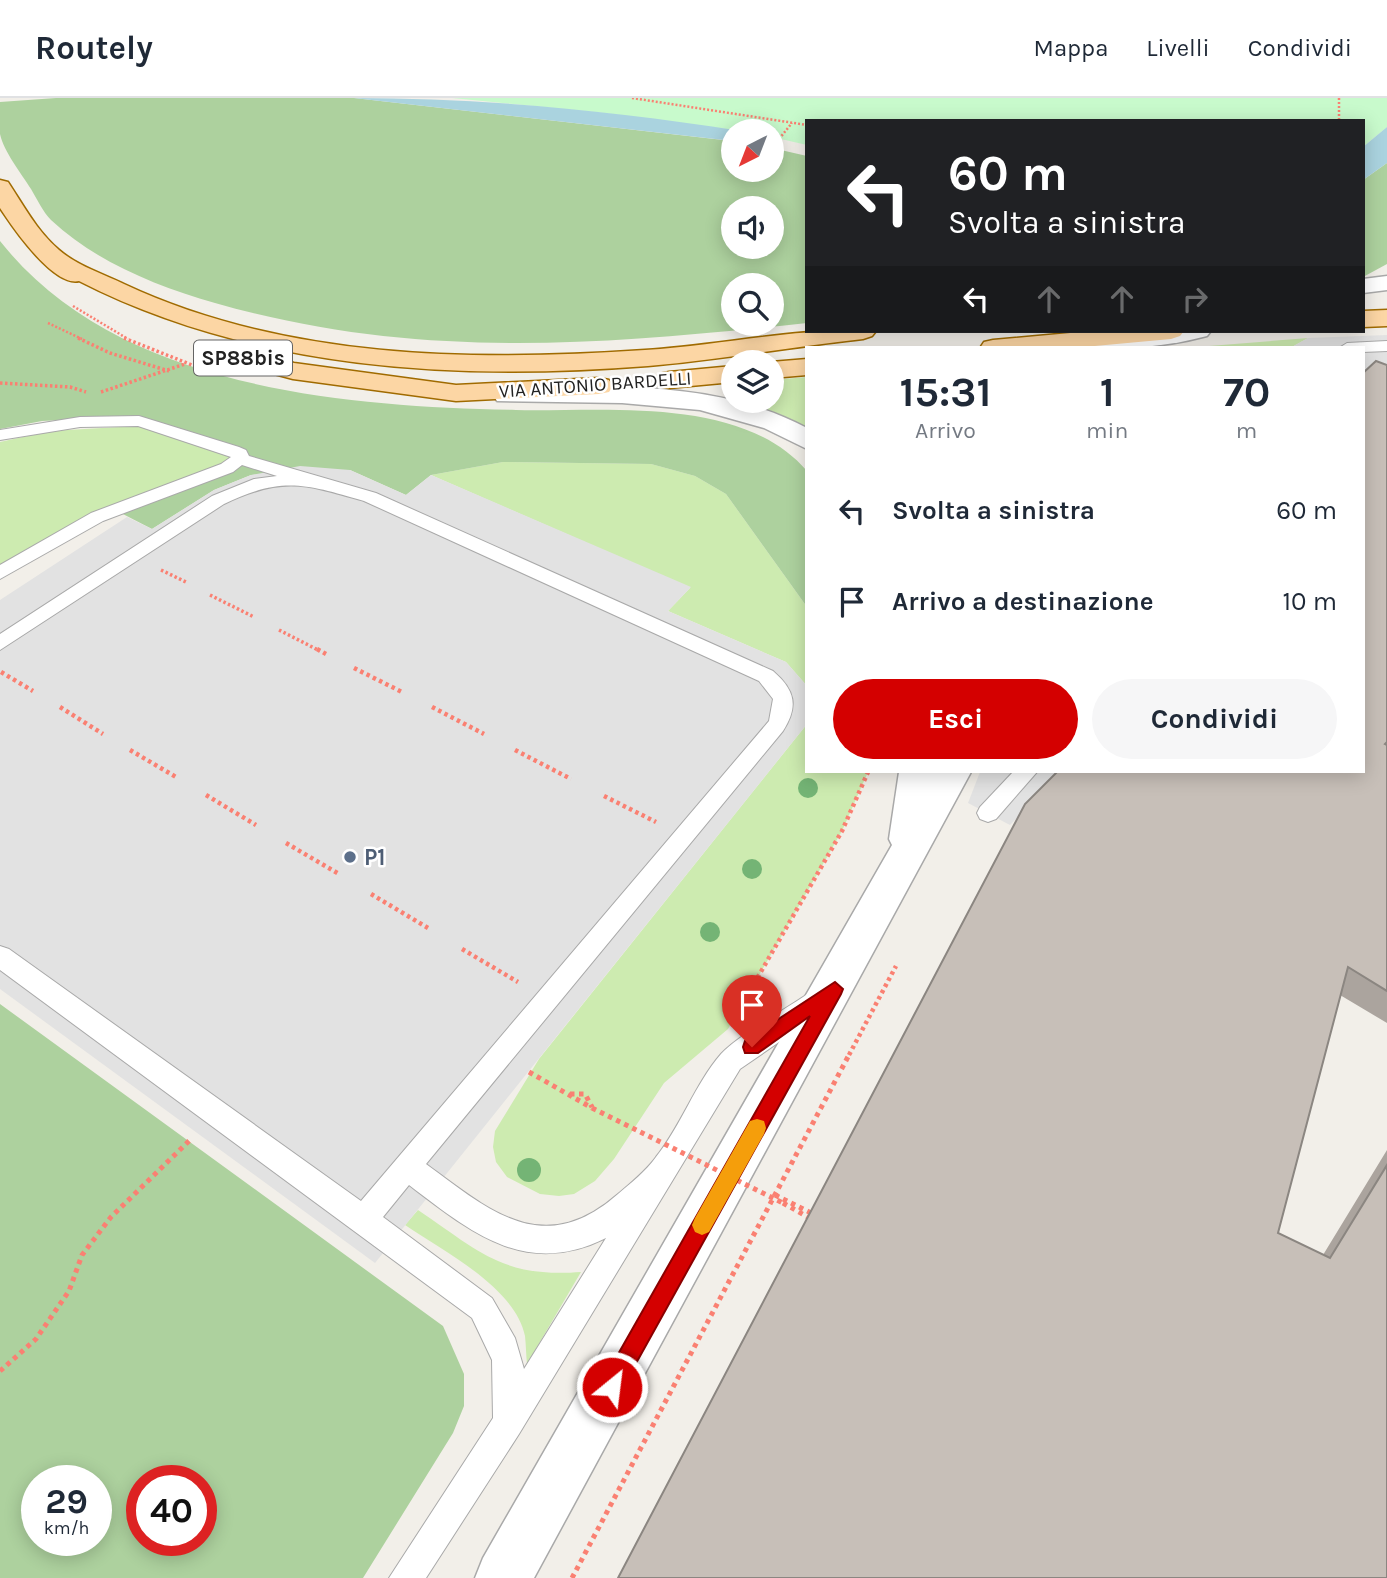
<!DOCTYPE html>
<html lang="it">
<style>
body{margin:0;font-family:Karla,sans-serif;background:#f6f6f7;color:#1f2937;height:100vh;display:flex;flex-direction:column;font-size:26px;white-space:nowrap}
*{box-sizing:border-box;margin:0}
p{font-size:23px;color:#747a83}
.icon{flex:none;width:38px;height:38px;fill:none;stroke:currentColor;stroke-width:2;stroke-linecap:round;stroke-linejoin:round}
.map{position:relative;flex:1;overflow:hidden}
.panel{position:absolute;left:805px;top:248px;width:560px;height:427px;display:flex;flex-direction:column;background:#fff;border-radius:0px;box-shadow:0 4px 18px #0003}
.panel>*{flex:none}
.guide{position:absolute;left:805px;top:21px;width:560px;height:214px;border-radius:0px;box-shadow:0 4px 18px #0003;background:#202124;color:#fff;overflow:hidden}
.needle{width:46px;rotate:222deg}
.buttons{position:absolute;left:721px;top:21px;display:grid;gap:14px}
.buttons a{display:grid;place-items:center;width:63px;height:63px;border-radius:50%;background:#fff;box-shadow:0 4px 18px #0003;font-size:35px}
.speed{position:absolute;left:21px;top:1367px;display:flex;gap:14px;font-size:35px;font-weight:700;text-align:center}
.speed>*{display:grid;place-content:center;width:91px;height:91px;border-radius:50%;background:#fff;box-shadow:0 4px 18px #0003;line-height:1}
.speed small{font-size:18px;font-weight:400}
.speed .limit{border:10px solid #d22;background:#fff;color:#111}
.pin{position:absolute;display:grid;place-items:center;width:60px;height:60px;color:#fff;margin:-72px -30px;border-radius:50% 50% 50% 0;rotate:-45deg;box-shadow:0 0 7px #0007}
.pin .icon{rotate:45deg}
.me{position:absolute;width:77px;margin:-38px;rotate:29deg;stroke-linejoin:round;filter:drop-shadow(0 0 5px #0008)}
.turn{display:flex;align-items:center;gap:24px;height:147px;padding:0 28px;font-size:32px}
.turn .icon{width:91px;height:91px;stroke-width:2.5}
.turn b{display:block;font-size:49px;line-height:60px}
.lanes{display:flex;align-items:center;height:66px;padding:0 28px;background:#0003;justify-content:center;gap:35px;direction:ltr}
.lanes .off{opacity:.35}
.eta{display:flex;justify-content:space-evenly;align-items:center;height:119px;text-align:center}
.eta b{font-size:42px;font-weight:700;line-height:49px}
.cta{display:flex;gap:14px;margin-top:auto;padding:14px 28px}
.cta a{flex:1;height:80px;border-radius:42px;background:#d40000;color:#fff;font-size:28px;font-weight:700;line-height:80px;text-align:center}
.cta a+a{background:#f6f6f7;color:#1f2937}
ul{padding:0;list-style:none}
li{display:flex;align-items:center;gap:21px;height:91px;padding:0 28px}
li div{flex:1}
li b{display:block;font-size:26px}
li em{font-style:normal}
header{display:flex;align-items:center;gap:42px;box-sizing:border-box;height:98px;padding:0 35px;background:#fff;border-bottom:2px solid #e0e1e3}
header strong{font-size:33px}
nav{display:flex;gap:38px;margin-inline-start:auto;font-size:24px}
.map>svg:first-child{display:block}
.grass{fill:#cdebb0}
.forest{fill:#add19e;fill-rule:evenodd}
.park{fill:#c8facc}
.parking{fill:#e2e2e2}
.water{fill:#aad3df}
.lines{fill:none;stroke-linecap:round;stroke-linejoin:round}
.service-casing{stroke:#a9a9a9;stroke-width:2}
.tertiary-casing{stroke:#a9a9a9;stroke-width:3}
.primary-casing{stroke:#a06b00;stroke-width:3}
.path-far3{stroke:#fa8072;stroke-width:2.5;stroke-dasharray:2 2;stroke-linecap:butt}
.path-far2{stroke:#fa8072;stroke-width:3.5;stroke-dasharray:2.5 2.5;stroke-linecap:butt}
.path-far1{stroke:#fa8072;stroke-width:4.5;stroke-dasharray:3.5 3.5;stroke-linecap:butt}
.path{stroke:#fa8072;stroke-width:5;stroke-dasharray:4.5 4.5;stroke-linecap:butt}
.service{fill:#fff;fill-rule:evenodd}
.tertiary{fill:#fff;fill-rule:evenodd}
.primary{fill:#fcd6a4;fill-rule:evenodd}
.path-bridge{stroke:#fa8072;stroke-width:5;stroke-dasharray:4.5 4.5;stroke-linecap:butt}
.tree{fill:#74b475}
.wall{fill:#aba49e}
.building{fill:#c7bfb8;stroke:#8b8681;stroke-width:2}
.route{fill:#d40000;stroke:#8a0000;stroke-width:2}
.slow{fill:#f59e0b}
.service-dot{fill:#5c6f8a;stroke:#fff;stroke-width:2.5}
.labels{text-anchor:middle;stroke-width:5;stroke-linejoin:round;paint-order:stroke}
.far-street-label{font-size:19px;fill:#222;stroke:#fff}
.shield{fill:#fff;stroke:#646464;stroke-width:2}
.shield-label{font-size:21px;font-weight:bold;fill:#222}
.service-label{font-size:23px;font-weight:bold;fill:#4e5e75;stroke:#fff;text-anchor:start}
</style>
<header>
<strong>Routely</strong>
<nav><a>Mappa</a><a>Livelli</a><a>Condividi</a></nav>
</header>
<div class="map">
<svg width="1387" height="1480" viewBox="0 0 1387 1480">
<rect width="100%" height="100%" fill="#f2efe9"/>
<g class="grass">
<path d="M1308 240 1290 250H1184Z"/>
<path d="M807 279V330L741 303H772V282Z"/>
<path d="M137 328 231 356 235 361 0 469V344L50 333Z"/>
<path d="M503 364 651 366 695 378 726 396 807 509V588L786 564 668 513 690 490 431 377Z"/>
<path d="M807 626V674H868L842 733 728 931 664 985 614 1061 595 1083 574 1096 559 1098 540 1096 507 1079 496 1064 493 1049 495 1033 539 961Z"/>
<path d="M418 1112C479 1153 502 1180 581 1174L527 1266C526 1257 526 1247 525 1238 515 1189 443 1153 405 1127Z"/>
</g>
<g class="forest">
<path d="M56 0H354L732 43 733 72H772V50L807 58V225C600 247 418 263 215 205 156 188 96 164 51 122 43 114 37 101 31 91 21 75 4 54 0 36 0 26 0 14 0 4ZM733 110H772V149H733ZM733 187H772V226H733Z"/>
<path d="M1387 65V166L1363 179V82Z"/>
<path d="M0 143C117 291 342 308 516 312 605 314 742 297 807 373V509L726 396 695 378 651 366 503 364 431 377 406 397 350 372 251 377 214 392 152 431 119 414 249 359 240 349 139 318 42 323 0 331Z"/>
<path d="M0 906 443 1228 464 1276V1308L453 1335 363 1480H0ZM37 1382H96V1442H37ZM142 1382H201V1442H142Z"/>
</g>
<path class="park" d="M452 0H1387V29L1363 49V23H807V47L772 39V33H741L604 15Z"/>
<g class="parking">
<path d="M1387 237V276L1363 285V250H1290L1308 240Z"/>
<path d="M300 368 350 372 406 397 431 377 691 489 668 513 786 564 807 588V626L375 1165 0 891V502L127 419 152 431 214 392 251 377Z"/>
<path d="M980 674H1063L1010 727 968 705Z"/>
</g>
<g class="water">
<path d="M354 0C484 0 614 13 741 33H733V43Z"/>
<path d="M1387 29V65L1363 82V49Z"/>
</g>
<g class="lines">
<g class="service-casing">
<g id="service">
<path d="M1387 243V253L1363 254V250H1339L1347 245Z"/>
<path d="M139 318 239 349 246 352 249 358 376 395 773 573C795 592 799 608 783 633L426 1066C491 1114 544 1161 618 1096 631 1085 646 1073 656 1059 681 1028 695 986 721 956 737 938 788 910 809 895L818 892 827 895 831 903 827 911 740 971 519 1336 426 1480H389L493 1320 492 1262 472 1220 0 872V848L9 851 361 1103 769 623 773 601 759 583 364 403C305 386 282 378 224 406L0 552V536L212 398 254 381 277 378 242 367 233 374 103 423 0 481V467L91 415 221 366 231 359 138 328 80 329 0 342V332L80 319ZM409 1087C472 1135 526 1180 606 1140L524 1271 515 1240 492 1200 383 1119Z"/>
<path d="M1013 674H1037L996 721 988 724 980 721 977 715 980 709Z"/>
</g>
</g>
<g class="tertiary-casing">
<g id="tertiary">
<path d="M1387 178V192L1363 195V181Z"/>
<path d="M1156 233H1211L1207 238C1159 251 1110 252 1061 250L1065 244 1074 242Z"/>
<path d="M507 289C609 289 715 281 807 330V351L764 330 700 312 622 305 497 303 493 297 497 291Z"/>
<path d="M899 674H971L534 1480H475L483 1460 892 747 889 741Z"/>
</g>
</g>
<g class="primary-casing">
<g id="primary">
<path d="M0 82 8 84C24 108 36 132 59 152 76 167 103 176 124 186 284 261 471 264 645 252 724 247 797 229 876 233L872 238 863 241C791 249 720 262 648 268 456 283 253 272 79 183 55 189 16 134 4 116L0 110Z"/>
<path d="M1387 212V228L1363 229V213Z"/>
<path d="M1092 233H1184L1180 238 1171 241 1073 250H980L984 244 993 242Z"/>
<path d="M226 247 294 265 456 287 599 280 609 282 613 288 609 294 599 296 456 303 293 281 217 261 213 255 217 249Z"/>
<path d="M807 261V277L772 280 771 264Z"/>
<path d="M733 268V284L669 290 659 288 655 282 659 276 669 274Z"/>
</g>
</g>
<g class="path-far3">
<path d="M632 0 807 27"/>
<path d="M1339 0V23"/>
<path d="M779 41 792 25"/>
<path d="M73 208 128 241"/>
<path d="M48 225 82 241"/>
</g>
<g class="path-far2">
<path d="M78 240 110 255 169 273"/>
<path d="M124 240 197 269"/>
<path d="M0 285 70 289 86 294"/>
<path d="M101 294 185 266"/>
<path d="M161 472 186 484"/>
<path d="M210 497 254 519"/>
<path d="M279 532 320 553"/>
</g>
<g class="path-far1">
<path d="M317 551 326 556"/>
<path d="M354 570 402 594"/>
<path d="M1 574 33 593"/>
<path d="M60 609 103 636"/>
<path d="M432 609 484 636"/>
<path d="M130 652 176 679"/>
<path d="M515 652 571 681"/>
<path d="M206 697 256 727"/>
<path d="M604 698 656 724"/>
<path d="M286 745 339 776"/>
<path d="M371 796 428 830"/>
<path d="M462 851 518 884"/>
<path d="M740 910 842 733 868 674"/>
<path d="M849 957 896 868"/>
</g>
<g class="path">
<path d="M529 974 592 1010"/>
<path d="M570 996H585L592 1009"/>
<path d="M775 1097 815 1117"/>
<path d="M783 1105 813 1122"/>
<path d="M0 1273 36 1241 69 1193 82 1157 111 1119 192 1040"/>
<path d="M572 1480 850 955"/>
</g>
<use href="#service" class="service"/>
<use href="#tertiary" class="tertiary"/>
<use href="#primary" class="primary"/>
<path class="path-bridge" d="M592 1010 783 1105"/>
</g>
<g class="tree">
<circle cx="808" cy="690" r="10"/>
<circle cx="752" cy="771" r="10"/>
<circle cx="710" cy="834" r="10"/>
<circle cx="529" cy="1072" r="12"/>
</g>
<path class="wall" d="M1387 267V925L1340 897 1278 1135 1323 1157 1387 1052V1480L1057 674H1363Z"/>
<path class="building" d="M1376 263 1387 267V644L1385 646 1387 647V893L1348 869 1278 1135 1330 1160 1387 1067V1480H618L1025 706 1057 674H1363V275Z"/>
<path class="route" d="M835 884 843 891 841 896 619 1296 612 1299 604 1296 601 1289 604 1281 810 918 758 955H745L743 949 745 943Z"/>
<path class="slow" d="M757 1021 764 1023 766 1030 764 1036 709 1134 702 1137 695 1134 692 1127 695 1120 750 1023Z"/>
<circle class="service-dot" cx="350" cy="759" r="7"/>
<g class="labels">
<g class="far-street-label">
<text transform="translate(595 286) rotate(-4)" y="7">VIA ANTONIO BARDELLI</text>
</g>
<rect class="shield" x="194" y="242.5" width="98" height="35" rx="5"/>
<g class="shield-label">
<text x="243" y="267">SP88bis</text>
</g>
<g class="service-label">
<text x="364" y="767">P1</text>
</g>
</g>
</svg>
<div class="buttons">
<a><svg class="needle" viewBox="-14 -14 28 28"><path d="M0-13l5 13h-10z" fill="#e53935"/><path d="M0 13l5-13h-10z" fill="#747a83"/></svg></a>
<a><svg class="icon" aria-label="sound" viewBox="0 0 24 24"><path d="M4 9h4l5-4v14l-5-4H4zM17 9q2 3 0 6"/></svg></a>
<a><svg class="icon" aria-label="search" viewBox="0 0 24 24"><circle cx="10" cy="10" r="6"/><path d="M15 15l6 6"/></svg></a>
<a><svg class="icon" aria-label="layers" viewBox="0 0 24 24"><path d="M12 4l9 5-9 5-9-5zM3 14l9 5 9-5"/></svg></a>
</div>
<div class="speed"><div>29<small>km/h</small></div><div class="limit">40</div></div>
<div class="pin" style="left:752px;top:949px;background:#d93025"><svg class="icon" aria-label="arrive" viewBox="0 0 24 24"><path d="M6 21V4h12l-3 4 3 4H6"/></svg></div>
<svg class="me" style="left:612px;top:1289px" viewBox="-20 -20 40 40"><circle r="17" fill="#d40000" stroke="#fff" stroke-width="3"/><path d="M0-11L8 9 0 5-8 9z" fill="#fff"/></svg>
<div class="guide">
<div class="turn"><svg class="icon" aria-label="left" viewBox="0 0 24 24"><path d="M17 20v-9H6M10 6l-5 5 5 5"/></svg><div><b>60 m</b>Svolta a sinistra</div></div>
<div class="lanes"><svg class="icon" aria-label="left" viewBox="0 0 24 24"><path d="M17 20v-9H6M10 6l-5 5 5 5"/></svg><svg class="icon off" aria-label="ahead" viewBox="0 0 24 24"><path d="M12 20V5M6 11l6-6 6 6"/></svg><svg class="icon off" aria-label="ahead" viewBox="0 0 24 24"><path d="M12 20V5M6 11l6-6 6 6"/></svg><svg class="icon off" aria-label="right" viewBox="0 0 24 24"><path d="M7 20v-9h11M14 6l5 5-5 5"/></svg></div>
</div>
<section class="panel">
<div class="eta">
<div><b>15:31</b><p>Arrivo</p></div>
<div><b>1</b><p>min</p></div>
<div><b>70</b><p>m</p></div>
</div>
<ul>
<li><svg class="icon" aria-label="left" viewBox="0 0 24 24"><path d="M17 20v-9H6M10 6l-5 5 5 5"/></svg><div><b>Svolta a sinistra</b></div><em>60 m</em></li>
<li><svg class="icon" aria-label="arrive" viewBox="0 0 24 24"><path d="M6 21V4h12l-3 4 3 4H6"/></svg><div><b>Arrivo a destinazione</b></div><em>10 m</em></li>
</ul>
<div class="cta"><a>Esci</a><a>Condividi</a></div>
</section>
</div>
